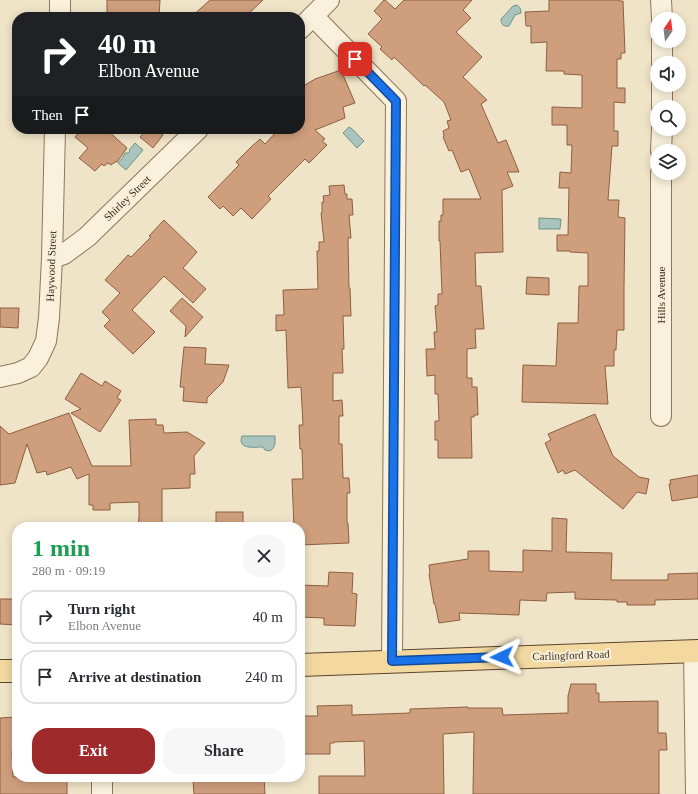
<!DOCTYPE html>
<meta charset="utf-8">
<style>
body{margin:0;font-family:"Times New Roman",serif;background:#f7f7f7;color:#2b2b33;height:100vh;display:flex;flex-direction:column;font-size:15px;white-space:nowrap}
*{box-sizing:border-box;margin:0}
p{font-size:13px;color:#7c7c81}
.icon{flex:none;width:22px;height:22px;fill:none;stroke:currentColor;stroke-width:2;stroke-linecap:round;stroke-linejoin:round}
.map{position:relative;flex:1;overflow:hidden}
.panel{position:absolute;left:12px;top:522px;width:293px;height:260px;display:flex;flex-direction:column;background:#fff;border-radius:16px;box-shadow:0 2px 10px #0003}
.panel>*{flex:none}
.banner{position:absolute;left:12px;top:12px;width:293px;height:122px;border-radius:16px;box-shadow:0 2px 10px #0003;background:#202124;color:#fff;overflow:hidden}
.needle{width:26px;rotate:14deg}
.fabs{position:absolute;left:650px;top:12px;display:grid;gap:8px}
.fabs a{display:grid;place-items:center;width:36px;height:36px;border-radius:50%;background:#fff;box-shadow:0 2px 10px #0003;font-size:20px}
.pin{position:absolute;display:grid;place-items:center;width:34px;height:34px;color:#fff;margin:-17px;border-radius:8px;box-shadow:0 2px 6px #0006}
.me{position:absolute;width:44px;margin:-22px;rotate:268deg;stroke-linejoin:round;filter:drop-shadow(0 0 3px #0008)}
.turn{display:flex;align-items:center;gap:14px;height:84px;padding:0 20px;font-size:18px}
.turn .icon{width:52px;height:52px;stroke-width:2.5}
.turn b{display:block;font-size:28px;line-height:34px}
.then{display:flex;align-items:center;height:38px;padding:0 20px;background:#0003;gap:8px;font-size:15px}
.round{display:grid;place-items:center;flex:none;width:42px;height:42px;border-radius:16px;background:#f7f7f7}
.headline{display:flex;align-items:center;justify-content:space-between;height:68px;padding:0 20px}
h1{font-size:24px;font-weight:700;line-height:30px;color:#1e9e55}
.action{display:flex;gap:8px;margin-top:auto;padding:8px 20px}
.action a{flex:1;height:46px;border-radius:16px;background:#9e2a2b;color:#fff;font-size:16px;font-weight:700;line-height:46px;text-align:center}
.action a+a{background:#f7f7f7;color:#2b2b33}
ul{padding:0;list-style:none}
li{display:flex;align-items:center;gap:12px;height:54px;margin:0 8px 6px;padding:0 12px;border:2px solid #e1e1e2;border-radius:16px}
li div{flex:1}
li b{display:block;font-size:15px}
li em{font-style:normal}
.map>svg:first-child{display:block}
.water{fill:#a9c4bc;stroke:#6f938a}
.building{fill:#cf9f7d;stroke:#8d5f41}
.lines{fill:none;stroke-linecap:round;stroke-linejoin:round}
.street-casing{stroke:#8d765c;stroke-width:22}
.primary-casing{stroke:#5b4430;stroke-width:24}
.street{stroke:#faf1dc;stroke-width:20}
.primary{stroke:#f3d9a0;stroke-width:22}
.route-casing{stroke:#114b97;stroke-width:10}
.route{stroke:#1a73e8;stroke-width:7}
.labels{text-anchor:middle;stroke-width:4;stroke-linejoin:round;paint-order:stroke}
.street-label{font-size:11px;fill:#3d2e20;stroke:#f7eed8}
</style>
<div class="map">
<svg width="698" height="794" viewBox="0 0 698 794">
<rect width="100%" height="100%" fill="#f0e4c8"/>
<g class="water">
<path d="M517 5C520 7 521 9 521 13L515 15 509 26C503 27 501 24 501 19L513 6Z"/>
<path d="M349 127C355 130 358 136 364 141L357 148 343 133Z"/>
<path d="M135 143 143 150 126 170 118 163 123 157 125 153H128L130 151 129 150Z"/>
<path d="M539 218 561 219 560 229H539Z"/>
<path d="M242 436H275C275 442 276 447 270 451L265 450 263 447C254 447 237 450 242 436Z"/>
</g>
<g class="building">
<path d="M107 0H160L159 17H107Z"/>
<path d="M210 0H263L245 17H191Z"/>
<path d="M384 0H385L395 9 404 0H472L463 10 471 18 456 32 482 57 463 77 487 100 481 104 498 143 506 140 519 172H507L513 186 502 190 503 252 475 253 476 286H481L484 329H475L476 348 467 349V378H472V387H477L478 415H474V417H471L472 458H438V440H435V421H439L438 394H435V375L427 376 426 349H435L434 332H437L435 306 438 305V294H442L440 241H439V221H441V215H443V199H481L469 169 461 172 452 150 449 151 443 137 444 136 443 131 449 128 447 121 451 120 444 102 425 85 424 86 394 57 392 60 380 49 382 47 368 34 382 19 374 11Z"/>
<path d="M549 0H619V1H623L625 53H621V59H617V88H625V103L614 102V131H618V146H612L608 200H619L618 217 625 218 624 287V330H617L616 350H614V366H605L608 404 522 402 523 365 556 366 558 323H578L579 286H588V253L570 252V251H557V235H568L569 188H559L560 172 571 173 572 145H567V125H552V107L582 108V75L564 74V71H546L547 42 531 43V26H526L525 12 549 11Z"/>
<path d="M341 70 355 103 343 107 345 118 315 130 325 139 322 141 327 145 309 163 305 159 268 196 271 199 252 219 241 208 233 216 223 206 220 209 208 197 239 165 236 162 250 148 260 139 265 144 279 129H300V88L315 79Z"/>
<path d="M82 129H106L127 148 117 162H115L111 165 108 163 104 166 102 164 95 171 79 158 88 148 75 137Z"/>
<path d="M147 129H156L163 135 153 148 140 137Z"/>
<path d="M344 185 345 194H347V199H352L353 215H349L351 238H348L349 288H350L351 316H343L344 349H342L343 373H333V401L342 400 343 416H339V444H342L343 478H349L350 493H347V523H348L349 543 300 545V527H294L292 479H303L302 449H300L299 425H303L301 387 288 388 286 330 276 331V315H284L283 290 318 289 317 251H319V242H324L321 213H322V202H324L323 196 330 195 329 186Z"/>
<path d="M164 220 197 252 183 268 206 289 193 303 164 276 132 310 155 332 133 354 104 326 110 320 102 312 120 293 105 280 128 255 131 257 151 237 149 236Z"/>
<path d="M527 277 549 278V295L526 294Z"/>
<path d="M182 298 203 317 185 337 186 326 170 311Z"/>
<path d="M0 308H19L18 328 0 327Z"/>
<path d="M184 347 206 348 205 364 229 365 223 382 207 398V403L183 401 184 387H180Z"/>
<path d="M81 373 102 386 105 381 121 391 117 398 121 400 100 432 71 413 81 409 65 399Z"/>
<path d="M69 413 92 466H131L129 420 156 419V425H163L164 433 187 432 205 443 194 456 195 474H190V488L162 489V527H138L139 517V502L110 503V510H93V505H89V474L77 479 71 467 47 475 46 471 37 473 27 444 15 483 0 485V426L9 434Z"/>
<path d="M595 414 613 456 639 477 649 479 646 494 637 492 623 509 575 470 565 474 563 470 558 473 545 443 551 440 548 434Z"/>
<path d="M698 475V497L672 501 669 484H671L670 480Z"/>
<rect x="216" y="512" width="27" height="15"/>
<path d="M552 518 567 519 566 552 612 553 611 580H668V574L698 573V599L655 600V605H627V602H617V600L575 599V592L547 593 546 601 520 600 519 615 459 613 460 620 439 623 435 604H434L429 574H430L429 565 468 559V551H489V571L523 572V550L552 551Z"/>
<path d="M329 572 353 573 352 593 357 594 355 626 324 625V618L300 617V585L328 586Z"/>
<path d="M0 599H17V625L0 624Z"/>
<path d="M571 684H596V693H599V702L658 701V733H666L667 750H659V794H473L474 732 443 734 444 794H319V776H365L364 741 334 742V743H330V754H300V716H318L317 706 352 705V715L410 713V709L468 707V708H502L503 715 568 713V696Z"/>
<path d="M15 717 16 751H12L13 777H67V794H0V718Z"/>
<path d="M202 777H264L265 794H194L193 780H202Z"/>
</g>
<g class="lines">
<g class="street-casing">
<g id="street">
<path d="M661 0 662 19"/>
<path d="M313 16 396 101 392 661"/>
<path d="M60 17V0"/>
<path d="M300 29 329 0"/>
<path d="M662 63V41"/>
<path d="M662 107V85"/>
<path d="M661 151 662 129"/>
<path d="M52 258 64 254 87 237 198 129"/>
<path d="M0 377 18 373 31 367 38 358 46 341 49 318 52 258 55 129"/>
<path d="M661 416V173"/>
<path d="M694 651 696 794"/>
<path d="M102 777V794"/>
</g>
</g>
<g class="primary-casing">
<g id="primary">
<path d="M300 665 698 651"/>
<path d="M0 671H17"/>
</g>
</g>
<use href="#street" class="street"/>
<use href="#primary" class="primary"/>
</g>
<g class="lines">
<g class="route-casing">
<path id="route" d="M355 59 396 101 392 661 502 657"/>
</g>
<use href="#route" class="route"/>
</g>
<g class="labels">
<g class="street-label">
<text transform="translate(127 198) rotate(-44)" y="4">Shirley Street</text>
<text transform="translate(51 266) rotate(-88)" y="4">Haywood Street</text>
<text transform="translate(661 295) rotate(-90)" y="4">Hills Avenue</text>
<text transform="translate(571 655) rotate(-2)" y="4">Carlingford Road</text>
</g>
</g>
</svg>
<div class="fabs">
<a><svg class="needle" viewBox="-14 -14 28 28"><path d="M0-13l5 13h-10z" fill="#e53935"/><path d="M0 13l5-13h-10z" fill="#7c7c81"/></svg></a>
<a><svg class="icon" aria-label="sound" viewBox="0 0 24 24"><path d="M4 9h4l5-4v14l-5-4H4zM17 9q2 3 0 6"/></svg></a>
<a><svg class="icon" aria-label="search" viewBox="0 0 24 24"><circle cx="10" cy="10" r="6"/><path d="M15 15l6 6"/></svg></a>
<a><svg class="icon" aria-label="layers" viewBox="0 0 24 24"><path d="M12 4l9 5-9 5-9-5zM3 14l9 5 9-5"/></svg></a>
</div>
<div class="pin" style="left:355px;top:59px;background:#d93025"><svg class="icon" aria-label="arrive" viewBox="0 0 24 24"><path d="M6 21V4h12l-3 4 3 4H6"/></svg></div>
<svg class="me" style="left:502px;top:657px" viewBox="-20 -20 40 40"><path d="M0-17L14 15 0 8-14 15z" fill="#1a73e8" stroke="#fff" stroke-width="4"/></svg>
<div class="banner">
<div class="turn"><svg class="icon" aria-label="right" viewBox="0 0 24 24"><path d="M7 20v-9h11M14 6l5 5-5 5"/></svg><div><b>40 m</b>Elbon Avenue</div></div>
<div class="then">Then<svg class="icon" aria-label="arrive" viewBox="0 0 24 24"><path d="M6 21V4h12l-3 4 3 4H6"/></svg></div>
</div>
<section class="panel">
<div class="headline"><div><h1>1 min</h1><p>280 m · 09:19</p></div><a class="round"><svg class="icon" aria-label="close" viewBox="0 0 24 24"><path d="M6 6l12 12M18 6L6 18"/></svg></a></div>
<ul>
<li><svg class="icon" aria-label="right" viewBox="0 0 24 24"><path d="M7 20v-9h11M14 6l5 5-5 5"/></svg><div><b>Turn right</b><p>Elbon Avenue</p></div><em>40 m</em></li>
<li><svg class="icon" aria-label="arrive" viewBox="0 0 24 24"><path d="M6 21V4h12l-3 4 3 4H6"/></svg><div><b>Arrive at destination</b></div><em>240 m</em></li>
</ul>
<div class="action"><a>Exit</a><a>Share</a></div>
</section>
</div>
